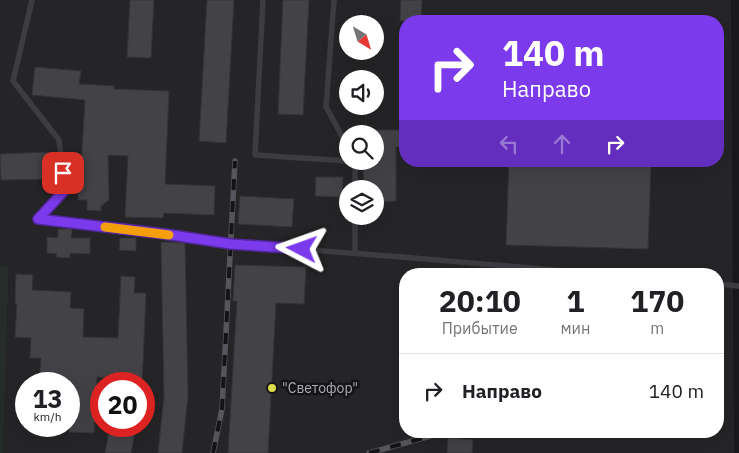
<!DOCTYPE html>
<html lang="ru">
<meta charset="utf-8">
<style>
body{margin:0;font-family:"IBM Plex Sans",sans-serif;background:#f6f6f6;color:#202124;height:100vh;display:flex;flex-direction:column;font-size:19px;white-space:nowrap}
*{box-sizing:border-box;margin:0}
p{font-size:16px;color:#757577}
.icon{flex:none;width:28px;height:28px;fill:none;stroke:currentColor;stroke-width:2;stroke-linecap:round;stroke-linejoin:round}
.map{position:relative;flex:1;overflow:hidden}
.details{position:absolute;left:399px;top:268px;width:325px;height:170px;display:flex;flex-direction:column;background:#fff;border-radius:20px;box-shadow:0 5px 20px #0002}
.details>*{flex:none}
.banner{position:absolute;left:399px;top:15px;width:325px;height:152px;border-radius:20px;box-shadow:0 5px 20px #0002;background:#7c3aed;color:#fff;overflow:hidden}
.needle{width:32px;rotate:142deg}
.tools{position:absolute;left:339px;top:15px;display:grid;gap:10px}
.tools a{display:grid;place-items:center;width:45px;height:45px;border-radius:50%;background:#fff;box-shadow:0 5px 20px #0002;font-size:25px}
.speed{position:absolute;left:15px;top:372px;display:flex;gap:10px;font-size:25px;font-weight:700;text-align:center}
.speed>*{display:grid;place-content:center;width:65px;height:65px;border-radius:50%;background:#fff;box-shadow:0 5px 20px #0002;line-height:1}
.speed small{font-size:12px;font-weight:400}
.speed .limit{border:8px solid #d22;background:#fff;color:#111}
.pin{position:absolute;display:grid;place-items:center;width:42px;height:42px;color:#fff;margin:-21px;border-radius:10px;box-shadow:0 2px 8px #0006}
.me{position:absolute;width:55px;margin:-28px;rotate:274deg;stroke-linejoin:round;filter:drop-shadow(0 0 4px #0008)}
.turn{display:flex;align-items:center;gap:18px;height:105px;padding:0 20px;font-size:22px}
.turn .icon{width:65px;height:65px;stroke-width:2.5}
.turn b{display:block;font-size:35px;line-height:42px}
.lanes{display:flex;align-items:center;height:48px;padding:0 20px;background:#0003;justify-content:center;gap:25px;direction:ltr}
.lanes .off{opacity:.35}
.eta{display:flex;justify-content:space-evenly;align-items:center;height:85px;text-align:center}
.eta b{font-size:30px;font-weight:800;line-height:35px}
ul{padding:0;list-style:none}
li{display:flex;align-items:center;gap:15px;height:75px;padding:0 20px;border-top:1px solid #e0e0e0}
li div{flex:1}
li b{display:block;font-size:19px}
li em{font-style:normal}
.map>svg:first-child{display:block}
.built{fill:#252527;fill-rule:evenodd}
.green{fill:#252c29}
.building{fill:#434347;stroke:#343336}
.lines{fill:none;stroke-linecap:round;stroke-linejoin:round}
.lane{stroke:#3d3c41;stroke-width:5.5}
.rail-casing{stroke:#56555c;stroke-width:5.5}
.rail{stroke:#141315;stroke-width:4;stroke-dasharray:11;stroke-linecap:butt}
.route-casing{stroke:#51269a;stroke-width:12}
.route{stroke:#7c3aed;stroke-width:9}
.slow{stroke:#f59e0b;stroke-width:9}
.poi-dot{fill:#dfdc4b;stroke:#141315;stroke-width:2}
.labels{text-anchor:middle;stroke-width:5;stroke-linejoin:round;paint-order:stroke}
.poi-label{font-size:14px;fill:#acacb8;stroke:#141315;text-anchor:start}
</style>
<div class="map">
<svg width="739" height="453" viewBox="0 0 739 453">
<rect width="100%" height="100%" fill="#19181a"/>
<path class="built" d="M0 0H731L734 453H3L9 266 0 265ZM405 21H718V161H405ZM348 24H375V51H348ZM348 79H375V106H348ZM348 134H375V161H348ZM348 189H375V216H348ZM405 274H718V431H405ZM26 384H69V426H26ZM101 384H144V426H101Z"/>
<path class="green" d="M0 265 9 266 3 453H0Z"/>
<g class="building">
<path d="M130 0H154L151 58 127 57Z"/>
<path d="M207 0H234L226 143 199 141Z"/>
<path d="M283 0H309L303 115 278 114Z"/>
<path d="M401 0H422L421 21H400Z"/>
<path d="M35 67 81 71 79 84 114 86V89L169 91 165 184 215 186 214 215 164 213 163 218 125 217 128 156 108 155 109 200 101 206V211L87 210V200H78V168H81L85 100 32 95Z"/>
<path d="M375 130H405V147H396V201L375 202V189H364L363 161H375Z"/>
<path d="M49 152 50 179 1 180 0 154Z"/>
<path d="M509 161H581L651 163 648 249 506 245Z"/>
<path d="M316 177H343L342 197 315 196Z"/>
<path d="M240 196 294 199 292 227 238 224Z"/>
<path d="M58 229H72L71 238H90V254L70 253V258L56 257 57 254 47 253V237L58 238Z"/>
<path d="M120 238H136V251L119 250Z"/>
<path d="M161 242 185 243 188 396 182 453H158L164 396Z"/>
<path d="M235 265 306 267 304 304 276 303 268 453H228L237 301H233Z"/>
<path d="M16 274 33 275 32 290 71 292 70 308 84 309 83 337 118 338 121 276 135 277 134 293H146L142 384H116V378L97 377 94 433 69 432V384H39L41 358H30L31 338 15 337 17 304H15Z"/>
<path d="M110 426H136L131 453H105Z"/>
<path d="M448 438 473 440 472 453H447Z"/>
</g>
<g class="lines">
<g class="lane">
<path d="M32 0 13 81 59 140 65 190 38 219"/>
<path d="M263 0 255 155 348 161"/>
<path d="M334 0 326 107 348 147"/>
<path d="M355 161V189"/>
<path d="M38 219 165 234 231 244 402 257 600 274"/>
<path d="M355 253V216"/>
<path d="M718 284 739 286"/>
</g>
<g class="rail-casing">
<g id="rail">
<path d="M213 453 222 409 235 161"/>
<path d="M369 453 445 432 454 431"/>
</g>
</g>
<use href="#rail" class="rail"/>
</g>
<g class="lines">
<g class="route-casing">
<path id="route" d="M63 173 65 190 38 219 165 234 231 244 302 249"/>
</g>
<use href="#route" class="route"/>
<path class="slow" d="M105 227 169 235"/>
</g>
<circle class="poi-dot" cx="272" cy="388" r="5"/>
<g class="labels">
<g class="poi-label">
<text x="282" y="393">"Светофор"</text>
</g>
</g>
</svg>
<div class="tools">
<a><svg class="needle" viewBox="-14 -14 28 28"><path d="M0-13l5 13h-10z" fill="#e53935"/><path d="M0 13l5-13h-10z" fill="#757577"/></svg></a>
<a><svg class="icon" aria-label="sound" viewBox="0 0 24 24"><path d="M4 9h4l5-4v14l-5-4H4zM17 9q2 3 0 6"/></svg></a>
<a><svg class="icon" aria-label="search" viewBox="0 0 24 24"><circle cx="10" cy="10" r="6"/><path d="M15 15l6 6"/></svg></a>
<a><svg class="icon" aria-label="layers" viewBox="0 0 24 24"><path d="M12 4l9 5-9 5-9-5zM3 14l9 5 9-5"/></svg></a>
</div>
<div class="speed"><div>13<small>km/h</small></div><div class="limit">20</div></div>
<div class="pin" style="left:63px;top:173px;background:#d93025"><svg class="icon" aria-label="arrive" viewBox="0 0 24 24"><path d="M6 21V4h12l-3 4 3 4H6"/></svg></div>
<svg class="me" style="left:302px;top:249px" viewBox="-20 -20 40 40"><path d="M0-17L14 15 0 8-14 15z" fill="#7c3aed" stroke="#fff" stroke-width="4"/></svg>
<div class="banner">
<div class="turn"><svg class="icon" aria-label="right" viewBox="0 0 24 24"><path d="M7 20v-9h11M14 6l5 5-5 5"/></svg><div><b>140 m</b>Направо</div></div>
<div class="lanes"><svg class="icon off" aria-label="left" viewBox="0 0 24 24"><path d="M17 20v-9H6M10 6l-5 5 5 5"/></svg><svg class="icon off" aria-label="ahead" viewBox="0 0 24 24"><path d="M12 20V5M6 11l6-6 6 6"/></svg><svg class="icon" aria-label="right" viewBox="0 0 24 24"><path d="M7 20v-9h11M14 6l5 5-5 5"/></svg></div>
</div>
<section class="details">
<div class="eta">
<div><b>20:10</b><p>Прибытие</p></div>
<div><b>1</b><p>мин</p></div>
<div><b>170</b><p>m</p></div>
</div>
<ul>
<li><svg class="icon" aria-label="right" viewBox="0 0 24 24"><path d="M7 20v-9h11M14 6l5 5-5 5"/></svg><div><b>Направо</b></div><em>140 m</em></li>
</ul>
</section>
</div>
